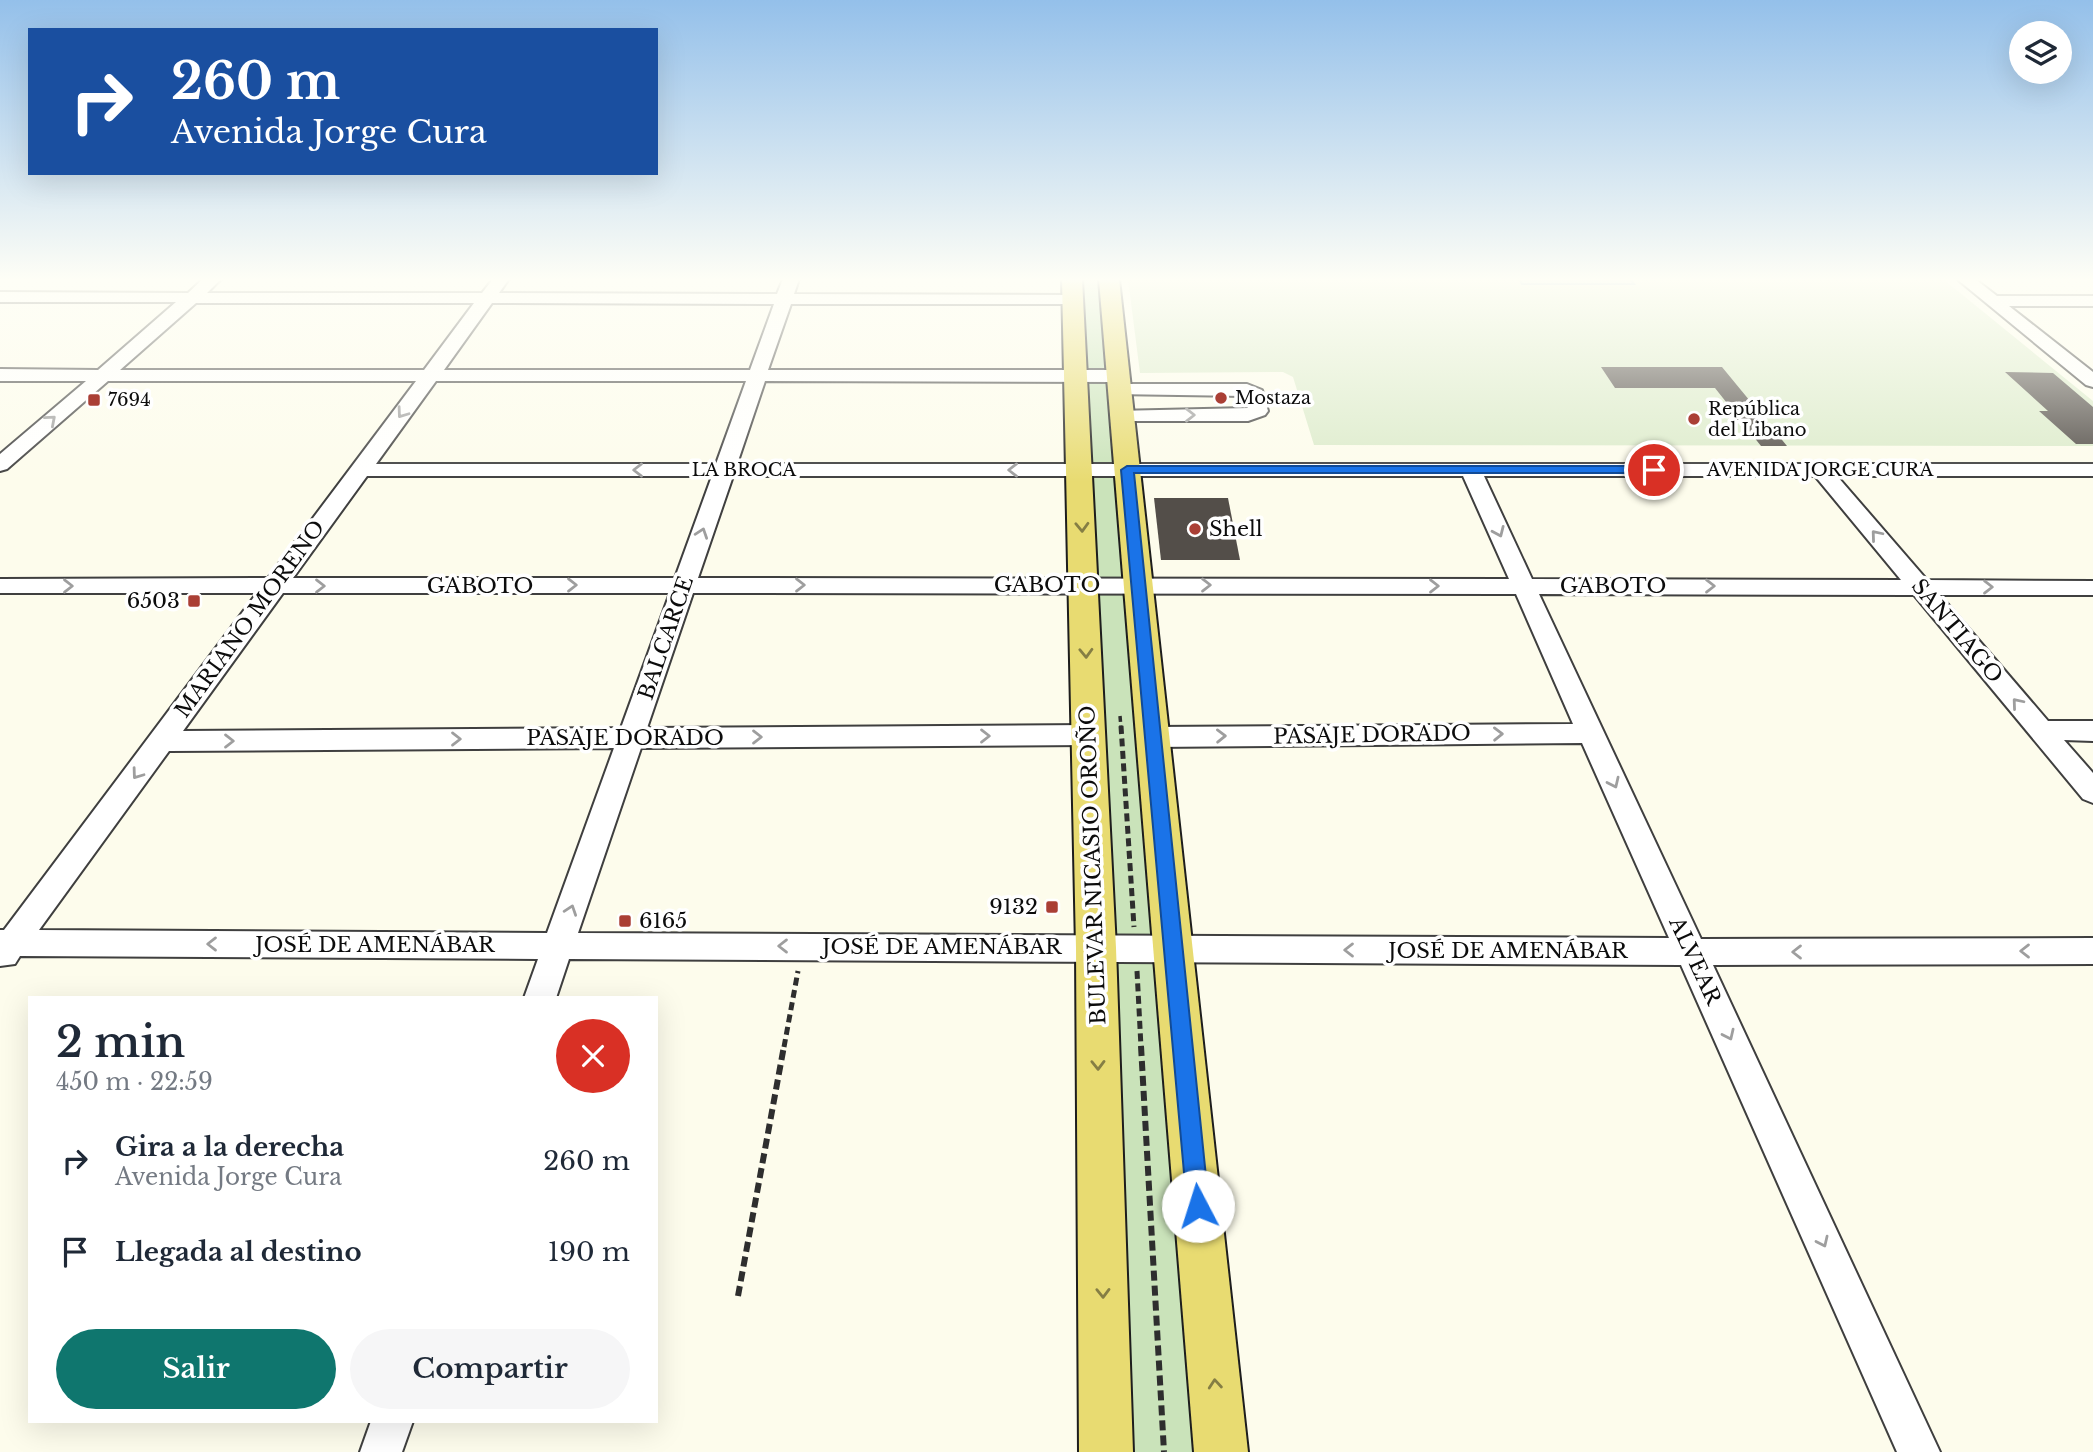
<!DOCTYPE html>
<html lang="es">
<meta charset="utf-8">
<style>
body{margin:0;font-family:"Libre Baskerville",serif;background:#f6f6f7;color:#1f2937;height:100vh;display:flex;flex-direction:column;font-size:26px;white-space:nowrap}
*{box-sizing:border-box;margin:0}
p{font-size:23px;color:#747a83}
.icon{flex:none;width:38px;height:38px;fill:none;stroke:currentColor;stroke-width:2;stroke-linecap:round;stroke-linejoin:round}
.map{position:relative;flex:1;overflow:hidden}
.sheet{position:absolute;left:28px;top:996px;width:630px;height:427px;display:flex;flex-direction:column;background:#fff;border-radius:0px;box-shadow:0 7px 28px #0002}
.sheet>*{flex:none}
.hud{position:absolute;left:28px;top:28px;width:630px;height:147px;border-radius:0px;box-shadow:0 7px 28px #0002;background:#1a4fa0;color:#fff;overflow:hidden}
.controls{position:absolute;left:2009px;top:21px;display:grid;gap:14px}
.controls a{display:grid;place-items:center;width:63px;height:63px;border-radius:50%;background:#fff;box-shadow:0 7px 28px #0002;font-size:35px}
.pin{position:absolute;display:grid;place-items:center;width:60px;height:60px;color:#fff;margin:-30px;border:4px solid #fff;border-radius:50%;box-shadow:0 2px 7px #0007}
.me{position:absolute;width:77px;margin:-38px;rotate:355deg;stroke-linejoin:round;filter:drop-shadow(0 0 5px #0008)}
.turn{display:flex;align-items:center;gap:24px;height:147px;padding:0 28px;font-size:32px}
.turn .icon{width:91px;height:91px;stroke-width:2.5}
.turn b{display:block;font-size:49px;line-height:60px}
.round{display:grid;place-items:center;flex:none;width:74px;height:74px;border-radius:37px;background:#f6f6f7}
.head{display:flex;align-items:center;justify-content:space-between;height:119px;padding:0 28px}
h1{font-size:42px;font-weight:600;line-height:52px}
.cta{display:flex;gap:14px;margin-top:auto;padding:14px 28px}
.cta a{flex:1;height:80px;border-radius:42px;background:#0f766e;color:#fff;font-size:28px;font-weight:600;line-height:80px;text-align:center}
.cta a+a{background:#f6f6f7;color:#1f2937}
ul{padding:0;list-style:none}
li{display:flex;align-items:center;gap:21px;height:91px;padding:0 28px}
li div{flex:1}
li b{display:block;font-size:26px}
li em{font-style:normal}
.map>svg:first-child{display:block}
.green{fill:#cae3ba}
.pitch{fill:#dcebcb}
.water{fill:#b7d2ee;stroke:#477ebc;stroke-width:2}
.building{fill:#534e49}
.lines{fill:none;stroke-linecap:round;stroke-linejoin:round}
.minor-casing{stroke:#3f3f3f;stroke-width:4}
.major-casing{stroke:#1d1d1d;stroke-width:4}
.path-far2{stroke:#2e2e2e;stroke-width:3.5;stroke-dasharray:6 3.5;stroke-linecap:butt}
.path-far1{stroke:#2e2e2e;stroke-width:5;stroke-dasharray:8 4.5;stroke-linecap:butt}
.path{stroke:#2e2e2e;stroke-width:6;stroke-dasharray:10 5;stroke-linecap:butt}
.minor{fill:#fff;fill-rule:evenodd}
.major{fill:#e8db71;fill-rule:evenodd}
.oneway{stroke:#9e9e9e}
.oneway2{stroke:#857e44}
.route{fill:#1a73e8;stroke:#114b97;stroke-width:2}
.poi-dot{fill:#aa3f35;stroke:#fff;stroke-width:2.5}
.labels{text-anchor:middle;stroke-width:7;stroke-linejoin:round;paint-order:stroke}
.far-poi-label{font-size:18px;fill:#0c0c0c;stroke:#fff;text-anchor:start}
.far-street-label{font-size:18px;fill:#0c0c0c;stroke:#fff}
.poi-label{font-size:21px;fill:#0c0c0c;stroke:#fff;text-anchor:start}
.street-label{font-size:21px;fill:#0c0c0c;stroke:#fff}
</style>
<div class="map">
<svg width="2093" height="1452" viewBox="0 0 2093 1452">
<rect width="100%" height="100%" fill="#fdfcec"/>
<path class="green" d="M1072 279H1109L1221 1452H1106L1081 470Z"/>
<path class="pitch" d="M1128 279H1943L2093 401V446L1314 445 1293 377 1283 372 1140 373Z"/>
<path class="water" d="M1519 279H1630L1634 284H1522Z"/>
<g class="building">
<path d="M1601 367H1722L1787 446H1761L1715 388H1615Z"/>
<path d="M2005 372 2053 373 2093 407V444H2076L2039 411H2048Z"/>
<path d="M1154 498H1228L1240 560H1161Z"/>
</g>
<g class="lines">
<g class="minor-casing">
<g id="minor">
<path d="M203 279H221L207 293H482L493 279H509L499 293 777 294 783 279H799L794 294 1073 295 1081 300 1079 304H791L768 370H1118L1127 376 1118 382 765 381 737 464H2093V476H1837L1927 580 2093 581V595H1940L2048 721H2093V741L2064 740 2093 773V803L2083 799 1914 595 1539 594 1701 939 2093 938V964L1713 965 1940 1452H1897L1681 965 569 959 556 998H524L538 959 20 956 15 964 0 966V930H4L257 593H0V579L268 578 416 381H108L7 469 0 471V454L86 381H0V369L98 370 176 302H0V292L188 293ZM196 303H474L424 370H120ZM492 303 774 304 750 370H444ZM436 381H746L716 464H376ZM367 476H712L675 578H293ZM733 476H1463L1509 579 698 578ZM1484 476H1815L1901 580 1532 579ZM283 593H670L621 728 183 731ZM693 593 1516 594 1573 724 1153 727 1144 730 1140 737 1144 744 1153 747 1582 743 1669 938 578 933 641 748 1089 745 1098 742 1102 735 1098 728 1089 725 647 728ZM614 748 547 933 39 930 169 751Z"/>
<path d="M1957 279H1975L1997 296H2093V306H2009L2093 372V387L2086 385Z"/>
<path d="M1120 384H1247L1262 390 1268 411 1265 415 1248 421H1122L1115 419 1112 415 1115 411 1248 408 1244 396 1113 394 1111 390 1113 386Z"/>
<path d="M371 1421H413L402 1452H360Z"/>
</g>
</g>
<g class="major-casing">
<g id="major">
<path d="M1062 279H1082L1116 948 1133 1452H1079L1076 948Z"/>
<path d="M1099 279H1119L1248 1452H1194Z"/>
</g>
</g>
<path class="path-far2" d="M1120 716 1121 728"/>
<g class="path-far1">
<path d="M1121 726 1134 927"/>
<path d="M1137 971 1141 1047"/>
<path d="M784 1047 798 971"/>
</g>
<g class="path">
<path d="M1141 1046 1164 1452"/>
<path d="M738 1296 784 1046"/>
</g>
<use href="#minor" class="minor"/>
<use href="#major" class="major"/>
</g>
<defs><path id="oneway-chevron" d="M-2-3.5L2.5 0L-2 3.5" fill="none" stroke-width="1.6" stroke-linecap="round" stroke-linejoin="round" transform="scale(1.75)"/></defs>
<g class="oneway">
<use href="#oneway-chevron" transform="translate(402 413) rotate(126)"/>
<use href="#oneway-chevron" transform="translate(1190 415)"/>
<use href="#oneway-chevron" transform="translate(51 420) rotate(-41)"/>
<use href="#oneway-chevron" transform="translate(638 470) rotate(180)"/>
<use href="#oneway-chevron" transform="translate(1013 470) rotate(-180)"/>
<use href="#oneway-chevron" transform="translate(1499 532) rotate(66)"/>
<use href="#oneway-chevron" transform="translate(702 533) rotate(-71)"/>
<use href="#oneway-chevron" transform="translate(1876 535) rotate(-130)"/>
<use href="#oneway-chevron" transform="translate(572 585)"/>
<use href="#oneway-chevron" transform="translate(800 585)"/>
<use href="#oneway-chevron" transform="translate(1206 585)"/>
<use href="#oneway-chevron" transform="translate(68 586)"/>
<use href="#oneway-chevron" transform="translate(320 586)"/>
<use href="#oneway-chevron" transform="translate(1434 586)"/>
<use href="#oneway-chevron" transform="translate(1710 586)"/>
<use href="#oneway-chevron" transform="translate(1988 587)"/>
<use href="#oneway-chevron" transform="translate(2017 703) rotate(-130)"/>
<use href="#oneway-chevron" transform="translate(1498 734) rotate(-1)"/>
<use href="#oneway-chevron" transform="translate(985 736)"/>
<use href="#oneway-chevron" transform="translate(1221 736) rotate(-1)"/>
<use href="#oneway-chevron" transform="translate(757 737)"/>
<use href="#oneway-chevron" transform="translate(456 739)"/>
<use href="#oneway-chevron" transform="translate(229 741)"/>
<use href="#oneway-chevron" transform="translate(137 774) rotate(126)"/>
<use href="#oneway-chevron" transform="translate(1614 783) rotate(65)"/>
<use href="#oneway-chevron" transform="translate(571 910) rotate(-71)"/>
<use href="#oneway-chevron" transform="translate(212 944) rotate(-180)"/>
<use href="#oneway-chevron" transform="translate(783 946) rotate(-180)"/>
<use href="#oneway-chevron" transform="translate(1349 950) rotate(-180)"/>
<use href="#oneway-chevron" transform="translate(2025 951) rotate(180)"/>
<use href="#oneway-chevron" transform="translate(1797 952) rotate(180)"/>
<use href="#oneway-chevron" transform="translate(1729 1035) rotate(65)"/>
<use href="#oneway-chevron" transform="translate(1823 1242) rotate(65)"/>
</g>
<g class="oneway2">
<use href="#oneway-chevron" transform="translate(1082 527) rotate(88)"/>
<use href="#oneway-chevron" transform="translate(1086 653) rotate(88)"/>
<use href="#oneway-chevron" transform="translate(1098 1065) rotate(89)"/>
<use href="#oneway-chevron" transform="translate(1103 1293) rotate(89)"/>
<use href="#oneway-chevron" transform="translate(1215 1384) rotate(-95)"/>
</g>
<linearGradient id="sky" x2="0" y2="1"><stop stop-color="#94c0ea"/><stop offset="0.58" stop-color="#fefef6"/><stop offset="1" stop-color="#fefef6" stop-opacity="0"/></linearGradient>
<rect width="2093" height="482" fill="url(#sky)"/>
<path class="route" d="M1127 466H1654L1661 470 1654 473H1134L1209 1206 1206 1214 1198 1217 1190 1214 1187 1206 1121 470Z"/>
<g class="poi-dot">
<circle cx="1221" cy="398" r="7"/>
<rect x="87" y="393" width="14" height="14" rx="3.5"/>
<circle cx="1694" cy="419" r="7"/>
<circle cx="1195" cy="529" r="7"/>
<rect x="187" y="594" width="14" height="14" rx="3.5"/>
<rect x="1045" y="900" width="14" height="14" rx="3.5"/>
<rect x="618" y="914" width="14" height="14" rx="3.5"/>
</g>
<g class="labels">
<g class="far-poi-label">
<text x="1235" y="404">Mostaza</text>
<text x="108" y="406">7694</text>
<text x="1708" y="415">República<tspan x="1708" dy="21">del Libano</tspan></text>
</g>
<g class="far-street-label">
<text x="744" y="476">LA BROCA</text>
<text x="1820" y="476">AVENIDA JORGE CURA</text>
</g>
<g class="poi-label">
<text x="1209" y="536">Shell</text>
<text x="180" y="608" text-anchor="end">6503</text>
<text x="1038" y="914" text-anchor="end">9132</text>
<text x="639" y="928">6165</text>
</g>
<g class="street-label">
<text x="1047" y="592">GABOTO</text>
<text x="480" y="593">GABOTO</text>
<text x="1613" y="593">GABOTO</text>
<text transform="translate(250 619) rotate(-54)" y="7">MARIANO MORENO</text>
<text transform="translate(1957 631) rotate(50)" y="7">SANTIAGO</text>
<text transform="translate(666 638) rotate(-71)" y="7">BALCARCE</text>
<text transform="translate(1372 735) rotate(-1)" y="7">PASAJE DORADO</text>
<text x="625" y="745">PASAJE DORADO</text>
<text transform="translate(1093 865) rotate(-92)" y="7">BULEVAR NICASIO OROÑO</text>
<text x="375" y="952">JOSÉ DE AMENÁBAR</text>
<text x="942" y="954">JOSÉ DE AMENÁBAR</text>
<text x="1508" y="958">JOSÉ DE AMENÁBAR</text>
<text transform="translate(1695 961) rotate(65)" y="7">ALVEAR</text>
</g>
</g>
</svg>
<div class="controls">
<a><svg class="icon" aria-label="layers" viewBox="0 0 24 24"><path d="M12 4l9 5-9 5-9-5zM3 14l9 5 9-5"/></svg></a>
</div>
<div class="pin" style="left:1654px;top:470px;background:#d93025"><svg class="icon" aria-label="arrive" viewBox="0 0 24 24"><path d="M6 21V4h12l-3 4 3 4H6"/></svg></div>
<svg class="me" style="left:1198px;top:1206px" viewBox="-20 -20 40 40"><circle r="19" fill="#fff"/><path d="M0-13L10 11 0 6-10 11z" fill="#1a73e8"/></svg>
<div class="hud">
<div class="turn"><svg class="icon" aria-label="right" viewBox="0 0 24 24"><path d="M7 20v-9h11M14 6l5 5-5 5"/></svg><div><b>260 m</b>Avenida Jorge Cura</div></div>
</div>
<section class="sheet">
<div class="head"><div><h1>2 min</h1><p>450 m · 22:59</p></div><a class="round" style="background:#d93025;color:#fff"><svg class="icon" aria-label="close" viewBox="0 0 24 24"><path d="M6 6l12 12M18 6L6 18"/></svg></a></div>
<ul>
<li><svg class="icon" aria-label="right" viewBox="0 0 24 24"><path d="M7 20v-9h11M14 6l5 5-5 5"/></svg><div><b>Gira a la derecha</b><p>Avenida Jorge Cura</p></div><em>260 m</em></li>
<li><svg class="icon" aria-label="arrive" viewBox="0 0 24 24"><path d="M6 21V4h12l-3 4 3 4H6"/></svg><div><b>Llegada al destino</b></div><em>190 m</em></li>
</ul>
<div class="cta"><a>Salir</a><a>Compartir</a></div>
</section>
</div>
